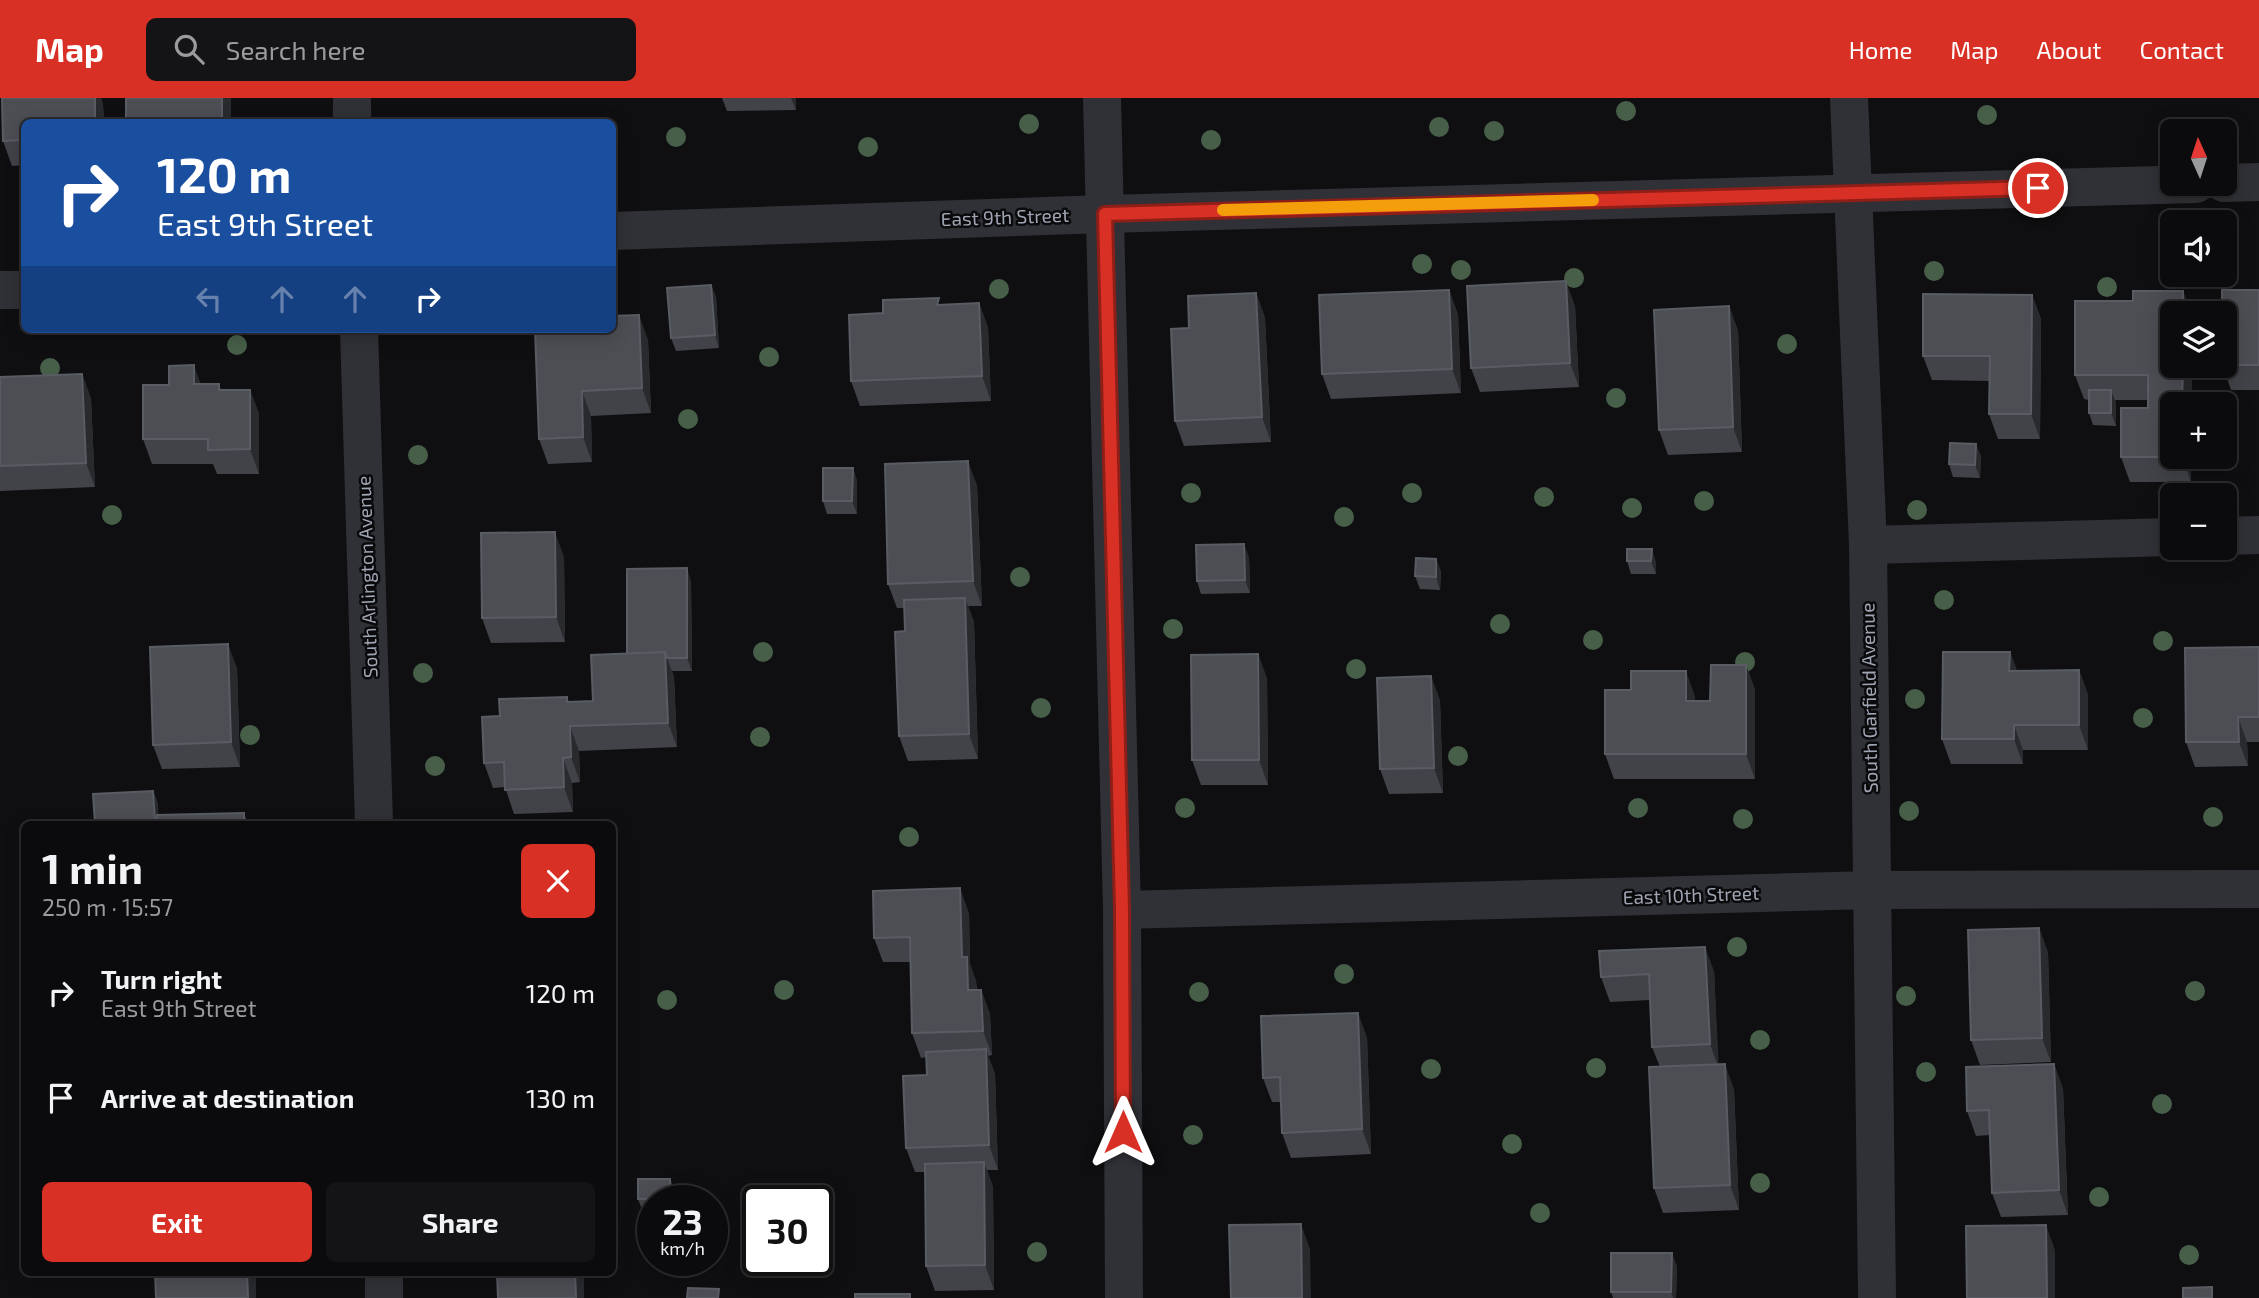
<!DOCTYPE html>
<meta charset="utf-8">
<style>
body{margin:0;font-family:"Exo 2",sans-serif;background:#141416;color:#f1f3f6;height:100vh;display:flex;flex-direction:column;font-size:26px;white-space:nowrap}
*{box-sizing:border-box;margin:0}
p{font-size:23px;color:#9a9b9d}
.icon{flex:none;width:38px;height:38px;fill:none;stroke:currentColor;stroke-width:2;stroke-linecap:round;stroke-linejoin:round}
.map{position:relative;flex:1;overflow:hidden}
.side{position:absolute;left:21px;top:723px;width:595px;height:455px;display:flex;flex-direction:column;background:#0b0b0d;border-radius:10px;box-shadow:0 4px 18px #0003,0 0 0 2px #2b2b2e}
.side>*{flex:none}
.hud{position:absolute;left:21px;top:21px;width:595px;height:214px;border-radius:10px;box-shadow:0 4px 18px #0003,0 0 0 2px #2b2b2e;background:#1a4fa0;color:#fff;overflow:hidden}
.needle{width:46px;rotate:357deg}
.tools{position:absolute;left:2160px;top:21px;display:grid;gap:14px}
.tools a{display:grid;place-items:center;width:77px;height:77px;border-radius:10px;background:#0b0b0d;box-shadow:0 4px 18px #0003,0 0 0 2px #2b2b2e;font-size:35px}
.speed{position:absolute;left:637px;top:1087px;display:flex;gap:14px;font-size:35px;font-weight:700;text-align:center}
.speed>*{display:grid;place-content:center;width:91px;height:91px;border-radius:50%;background:#0b0b0d;box-shadow:0 4px 18px #0003,0 0 0 2px #2b2b2e;line-height:1}
.speed small{font-size:18px;font-weight:400}
.speed .limit{border:4px solid #111;border-radius:10px;background:#fff;color:#111}
.pin{position:absolute;display:grid;place-items:center;width:60px;height:60px;color:#fff;margin:-30px;border:4px solid #fff;border-radius:50%;box-shadow:0 2px 7px #0007}
.me{position:absolute;width:77px;margin:-38px;rotate:0deg;stroke-linejoin:round;filter:drop-shadow(0 0 5px #0008)}
.turn{display:flex;align-items:center;gap:24px;height:147px;padding:0 21px;font-size:32px}
.turn .icon{width:91px;height:91px;stroke-width:2.5}
.turn b{display:block;font-size:49px;line-height:60px}
.lanes{display:flex;align-items:center;height:66px;padding:0 21px;background:#0003;justify-content:center;gap:35px;direction:ltr}
.lanes .off{opacity:.35}
.round{display:grid;place-items:center;flex:none;width:74px;height:74px;border-radius:10px;background:#141416}
.summary{display:flex;align-items:center;justify-content:space-between;height:119px;padding:0 21px}
h1{font-size:42px;font-weight:700;line-height:52px}
.cta{display:flex;gap:14px;margin-top:auto;padding:14px 21px}
.cta a{flex:1;height:80px;border-radius:10px;background:#d93025;color:#fff;font-size:28px;font-weight:700;line-height:80px;text-align:center}
.cta a+a{background:#141416;color:#f1f3f6}
ul{padding:0;list-style:none}
li{display:flex;align-items:center;gap:21px;height:105px;padding:0 21px}
li div{flex:1}
li b{display:block;font-size:26px}
li em{font-style:normal}
header{display:flex;align-items:center;gap:42px;box-sizing:border-box;height:98px;padding:0 35px;background:#d93025;color:#fff}
header strong{font-size:33px}
nav{display:flex;gap:38px;margin-inline-start:auto;font-size:24px}
.search{width:490px;height:63px;background:#141416;display:flex;align-items:center;gap:18px;box-sizing:border-box;padding:0 24px;border-radius:10px;color:#9a9b9d;font-size:26px}
.map>svg:first-child{display:block}
.lines{fill:none;stroke-linecap:round;stroke-linejoin:round}
.minor{stroke:#303136;stroke-width:38}
.tree{fill:#475f49}
.wall{fill:#424349}
.shaded-wall{fill:#292a2e}
.building{fill:#4c4e54;stroke:#595c63;stroke-width:2}
.route-casing{stroke:#8d1f18;stroke-width:18}
.route{stroke:#d93025;stroke-width:12}
.slow{stroke:#f59e0b;stroke-width:12}
.labels{text-anchor:middle;stroke-width:5;stroke-linejoin:round;paint-order:stroke}
.street-label{font-size:19px;fill:#9fa5b3;stroke:#0a0a0c}
</style>
<header>
<strong>Map</strong>
<div class="search"><svg class="icon" aria-label="search" viewBox="0 0 24 24"><circle cx="10" cy="10" r="6"/><path d="M15 15l6 6"/></svg>Search here</div>
<nav><a>Home</a><a>Map</a><a>About</a><a>Contact</a></nav>
</header>
<div class="map">
<svg width="2259" height="1200" viewBox="0 0 2259 1200">
<rect width="100%" height="100%" fill="#0f0f11"/>
<g class="lines">
<g class="minor">
<path d="M352 0V24"/>
<path d="M1102 0 1122 812 1124 1200"/>
<path d="M1849 0 1868 447 1877 1200"/>
<path d="M2224 85 2259 84"/>
<path d="M612 133 1105 116 2196 86"/>
<path d="M0 192H24"/>
<path d="M359 231 374 726"/>
<path d="M2224 438 2259 437"/>
<path d="M1868 447 2172 439"/>
<path d="M1122 812 1871 792 2259 791"/>
<path d="M384 1174V1200"/>
</g>
</g>
<g class="tree">
<circle cx="1626" cy="13" r="10"/>
<circle cx="1987" cy="17" r="10"/>
<circle cx="1029" cy="26" r="10"/>
<circle cx="1439" cy="29" r="10"/>
<circle cx="1494" cy="33" r="10"/>
<circle cx="676" cy="39" r="10"/>
<circle cx="1211" cy="42" r="10"/>
<circle cx="868" cy="49" r="10"/>
<circle cx="1422" cy="166" r="10"/>
<circle cx="1461" cy="172" r="10"/>
<circle cx="1934" cy="173" r="10"/>
<circle cx="1574" cy="180" r="10"/>
<circle cx="2107" cy="189" r="10"/>
<circle cx="999" cy="191" r="10"/>
<circle cx="1787" cy="246" r="10"/>
<circle cx="237" cy="247" r="10"/>
<circle cx="769" cy="259" r="10"/>
<circle cx="50" cy="270" r="10"/>
<circle cx="1616" cy="300" r="10"/>
<circle cx="688" cy="321" r="10"/>
<circle cx="418" cy="357" r="10"/>
<circle cx="1191" cy="395" r="10"/>
<circle cx="1412" cy="395" r="10"/>
<circle cx="1544" cy="399" r="10"/>
<circle cx="1704" cy="403" r="10"/>
<circle cx="1632" cy="410" r="10"/>
<circle cx="1917" cy="412" r="10"/>
<circle cx="112" cy="417" r="10"/>
<circle cx="1344" cy="419" r="10"/>
<circle cx="1020" cy="479" r="10"/>
<circle cx="1944" cy="502" r="10"/>
<circle cx="1500" cy="526" r="10"/>
<circle cx="1173" cy="531" r="10"/>
<circle cx="1593" cy="542" r="10"/>
<circle cx="2163" cy="543" r="10"/>
<circle cx="763" cy="554" r="10"/>
<circle cx="1745" cy="564" r="10"/>
<circle cx="1356" cy="571" r="10"/>
<circle cx="423" cy="575" r="10"/>
<circle cx="1915" cy="601" r="10"/>
<circle cx="1041" cy="610" r="10"/>
<circle cx="2143" cy="620" r="10"/>
<circle cx="250" cy="637" r="10"/>
<circle cx="760" cy="639" r="10"/>
<circle cx="1458" cy="658" r="10"/>
<circle cx="435" cy="668" r="10"/>
<circle cx="1185" cy="710" r="10"/>
<circle cx="1638" cy="710" r="10"/>
<circle cx="1909" cy="713" r="10"/>
<circle cx="2213" cy="719" r="10"/>
<circle cx="1743" cy="721" r="10"/>
<circle cx="909" cy="739" r="10"/>
<circle cx="1737" cy="849" r="10"/>
<circle cx="1344" cy="876" r="10"/>
<circle cx="784" cy="892" r="10"/>
<circle cx="2195" cy="893" r="10"/>
<circle cx="1199" cy="894" r="10"/>
<circle cx="1906" cy="898" r="10"/>
<circle cx="667" cy="902" r="10"/>
<circle cx="1760" cy="942" r="10"/>
<circle cx="1596" cy="970" r="10"/>
<circle cx="1431" cy="971" r="10"/>
<circle cx="1926" cy="974" r="10"/>
<circle cx="2162" cy="1006" r="10"/>
<circle cx="1193" cy="1037" r="10"/>
<circle cx="1512" cy="1046" r="10"/>
<circle cx="1760" cy="1085" r="10"/>
<circle cx="2099" cy="1099" r="10"/>
<circle cx="1540" cy="1115" r="10"/>
<circle cx="1037" cy="1154" r="10"/>
<circle cx="2189" cy="1157" r="10"/>
</g>
<g class="wall">
<path d="M2 0H101L103 7 104 24H24V67L12 68 3 43Z"/>
<path d="M722 0H796V12L727 13Z"/>
<path d="M711 187 716 199 719 250 676 253 671 240Z"/>
<path d="M1449 192 1458 217 1461 295 1331 301 1322 276Z"/>
<path d="M2259 192V292H2231L2223 268Z"/>
<path d="M2183 193 2191 215H2172L2192 268V306H2172L2191 359V384H2130L2121 359 2148 310V302H2115L2116 305V328L2093 327 2089 315V302L2084 301 2075 277 2133 203Z"/>
<path d="M1256 195 1265 220 1271 344 1184 348 1175 323 1189 230Z"/>
<path d="M2032 197 2041 221 2040 341H1998L1989 316 1990 283 1932 282 1923 258Z"/>
<path d="M979 205 988 230 991 303 860 308 851 283 883 215 941 207Z"/>
<path d="M1575 208 1579 289 1480 294 1471 270Z"/>
<path d="M1729 208 1738 233 1742 354 1668 357 1659 332Z"/>
<path d="M535 231 648 242 651 315 591 318 592 364 548 366 539 341Z"/>
<path d="M82 276 91 301 95 389 0 393V279Z"/>
<path d="M200 286H219L221 292H250L259 316V376H217L213 366H152L143 341Z"/>
<path d="M1976 346 1981 359 1980 380 1953 379 1949 366Z"/>
<path d="M853 370 857 383V416H827L823 403Z"/>
<path d="M977 387 982 508H968L974 524 978 661 908 663 899 638 905 533 904 510H897L888 486Z"/>
<path d="M564 459 565 544 491 545 482 520Z"/>
<path d="M1249 459 1250 495 1201 496 1197 483Z"/>
<path d="M1436 461 1441 474 1440 492 1420 491 1415 478Z"/>
<path d="M1627 463 1656 464V476H1631Z"/>
<path d="M691 483 692 573H672L674 579 677 649 579 653 580 684 572 685 573 714 514 716 505 689 493 690 484 665 500 618 567 599 569 604 593 603 627 556Z"/>
<path d="M2259 549V644H2247L2248 668 2195 669 2186 644Z"/>
<path d="M2010 554 2017 573 2079 572 2088 597V652H2023V666H1951L1942 641Z"/>
<path d="M1258 556 1267 581 1268 687H1201L1192 662Z"/>
<path d="M1746 567 1755 592V681H1614L1605 656 1695 598V603H1710Z"/>
<path d="M237 570 240 669 162 671 153 647Z"/>
<path d="M1431 578 1440 603 1443 695 1389 696 1380 671Z"/>
<path d="M153 693 158 706V717L244 715 248 726H95Z"/>
<path d="M969 815 970 866 976 883 977 892H981L990 916 992 957 988 958 995 976 998 1072H987L993 1089 994 1192 935 1193 926 1168 925 1074H915L906 1050 927 977 926 959 921 960 912 935 910 864H883L874 840Z"/>
<path d="M2039 830 2048 855 2051 964 1980 967 1971 942Z"/>
<path d="M1714 873 1718 967 1734 991 1739 1112 1663 1115 1654 1090 1660 969 1652 949 1650 902 1610 904 1601 879Z"/>
<path d="M1367 939 1371 1056 1291 1060 1282 1035 1281 1004H1272L1263 980Z"/>
<path d="M2054 966 2063 991 2068 1117 2001 1119 1992 1095 1990 1037 1976 1038 1967 1013Z"/>
<path d="M675 1094V1102H653V1114H643L638 1101Z"/>
<path d="M1677 1168 1676 1200H1613L1611 1194Z"/>
</g>
<g class="shaded-wall">
<path d="M95 0H101L103 7 104 24H95Z"/>
<rect x="222" y="0" width="9" height="24"/>
<path d="M791 0H796V12Z"/>
<path d="M1566 183 1575 208 1579 289 1570 265Z"/>
<path d="M711 187 716 199 719 250 715 237Z"/>
<path d="M1449 192 1458 217 1461 295 1452 271Z"/>
<path d="M2183 193 2191 215H2183Z"/>
<path d="M1256 195 1265 220 1271 344 1262 319Z"/>
<path d="M2032 197 2041 221 2040 341 2031 316Z"/>
<path d="M979 205 988 230 991 303 982 278Z"/>
<path d="M1729 208 1738 233 1742 354 1733 329Z"/>
<path d="M639 217 648 242 651 315 642 290Z"/>
<path d="M194 267 203 292 194 286Z"/>
<path d="M2183 268H2192V306H2182Z"/>
<path d="M82 276 91 301 95 389 86 365Z"/>
<path d="M250 292 259 316V376L250 351Z"/>
<path d="M2111 292 2116 305V328L2111 315Z"/>
<path d="M582 293 591 318 592 364 583 339Z"/>
<path d="M1976 346 1981 359 1980 380 1975 367Z"/>
<path d="M2182 359H2191V384Z"/>
<path d="M968 363 977 387 982 508 973 483Z"/>
<path d="M853 370 857 383V416L852 403Z"/>
<path d="M555 434 564 459 565 544 556 519Z"/>
<path d="M1244 446 1249 459 1250 495 1245 482Z"/>
<path d="M1652 451 1656 464V476L1651 463Z"/>
<path d="M1436 461 1441 474 1440 492 1436 479Z"/>
<path d="M687 470 691 483 692 573 687 560Z"/>
<path d="M965 500 974 524 978 661 969 636Z"/>
<path d="M228 546 237 570 240 669 231 644Z"/>
<path d="M665 554 674 579 677 649 668 625Z"/>
<path d="M2010 554 2019 578 2009 573Z"/>
<path d="M1258 556 1267 581 1268 687 1259 662Z"/>
<path d="M1746 567 1755 592V681L1746 656Z"/>
<path d="M2079 572 2088 597V652L2079 627Z"/>
<path d="M1686 573 1695 598V627L1686 603Z"/>
<path d="M1431 578 1440 603 1443 695 1434 670Z"/>
<path d="M2238 619 2247 644 2248 668 2239 644Z"/>
<path d="M2014 627 2023 652V666L2014 641Z"/>
<path d="M570 628 579 653 580 684 571 659Z"/>
<path d="M563 660 572 685 573 714 564 689Z"/>
<path d="M153 693 158 706 159 726H156L155 723Z"/>
<path d="M960 790 969 815 970 866 976 883 977 917 968 892 962 859Z"/>
<path d="M2039 830 2048 855 2051 964 2042 940Z"/>
<path d="M1705 849 1714 873 1719 971 1710 946Z"/>
<path d="M981 892 990 916 992 957 983 933Z"/>
<path d="M1358 915 1367 939 1371 1056 1362 1031Z"/>
<path d="M986 951 995 976 998 1072 989 1047Z"/>
<path d="M1725 966 1734 991 1739 1112 1730 1087Z"/>
<path d="M2054 966 2063 991 2068 1117 2059 1092Z"/>
<path d="M612 996 614 1000 615 1041 612 1035Z"/>
<path d="M984 1064 993 1089 994 1192 985 1167Z"/>
<path d="M670 1081 675 1094V1102H671V1101Z"/>
<path d="M1301 1126 1310 1151 1311 1200H1302Z"/>
<path d="M2046 1127 2055 1152V1200H2047Z"/>
<path d="M1672 1155 1677 1168 1676 1200H1673L1671 1194Z"/>
<path d="M247 1174H256V1200H248Z"/>
<path d="M575 1174H584V1200H576Z"/>
</g>
<g class="building">
<path d="M2 0H95V24H24V42L3 43Z"/>
<rect x="126" y="0" width="96" height="24"/>
<path d="M1566 183 1570 265 1471 270 1467 188Z"/>
<path d="M711 187 715 237 671 240 667 190Z"/>
<path d="M1449 192 1452 271 1322 276 1319 197Z"/>
<path d="M2222 192H2259V267H2224V215H2222Z"/>
<path d="M2133 193H2183V215H2172V268H2183L2182 306H2172V359H2182H2121V310H2148V277H2075V203H2133Z"/>
<path d="M1256 195 1262 319 1175 323 1171 231 1189 230 1188 198Z"/>
<path d="M1923 196 2032 197 2031 316H1989L1990 258H1923Z"/>
<path d="M939 200 937 207 979 205 982 278 851 283 849 217 883 215V202Z"/>
<path d="M1729 208 1733 329 1659 332 1654 212Z"/>
<path d="M639 217 642 290 582 293 583 339 539 341 535 231H612V218Z"/>
<path d="M194 267V286H219V292H250V351L208 352V341H143V287H169V268Z"/>
<path d="M82 276 86 365 0 368V279Z"/>
<rect x="2089" y="292" width="22" height="23"/>
<path d="M1950 345 1976 346 1975 367 1949 366Z"/>
<path d="M968 363 973 483 888 486 885 366Z"/>
<path d="M823 370H853L852 403H823Z"/>
<path d="M555 434 556 519 482 520 481 435Z"/>
<path d="M1244 446 1245 482 1197 483 1196 447Z"/>
<path d="M1627 451H1652L1651 463H1627Z"/>
<path d="M1416 460 1436 461V479L1415 478Z"/>
<path d="M687 470V560H667L665 554 627 556V471Z"/>
<path d="M965 500 969 636 899 638 895 534 905 533 904 502Z"/>
<path d="M228 546 231 644 153 647 150 549Z"/>
<path d="M2259 549V619H2238L2239 644H2186L2185 550Z"/>
<path d="M665 554 668 625 570 628 571 659 563 660 564 689 505 692 504 664 484 665 482 619 500 618 499 601 567 599V604L593 603 591 557Z"/>
<path d="M1943 554H2010L2009 573 2079 572V627H2014V641H1942Z"/>
<path d="M1258 556 1259 662H1192L1191 557Z"/>
<path d="M1711 567H1746V656H1605V592H1631V573H1686V603H1710Z"/>
<path d="M1431 578 1434 670 1380 671 1377 580Z"/>
<path d="M153 693 155 723 95 726 93 696Z"/>
<path d="M244 715V726H157V717Z"/>
<path d="M960 790 962 859H967L968 892H981L983 933 912 935 910 839 874 840 873 793Z"/>
<path d="M2039 830 2042 940 1971 942 1968 832Z"/>
<path d="M1705 849 1710 946 1652 949 1649 876 1601 879 1599 853Z"/>
<path d="M1358 915 1362 1031 1282 1035 1280 979 1263 980 1261 918Z"/>
<path d="M986 951 989 1047 906 1050 903 978 927 977 926 954Z"/>
<path d="M1725 966 1730 1087 1654 1090 1649 969Z"/>
<path d="M2054 966 2059 1092 1992 1095 1989 1012 1967 1013 1966 969Z"/>
<path d="M984 1064 985 1167 926 1168 925 1066Z"/>
<path d="M638 1081H670L671 1101H638Z"/>
<path d="M806 1098V1102H764V1099Z"/>
<path d="M1301 1126 1302 1200H1231L1229 1127Z"/>
<path d="M2046 1127 2047 1200H1967L1966 1128Z"/>
<path d="M1611 1155H1672L1671 1194H1611Z"/>
<path d="M155 1174H247L248 1200H156Z"/>
<path d="M497 1174H575L576 1200H498Z"/>
<path d="M2212 1189V1200H2183V1190Z"/>
<path d="M688 1190 719 1191 718 1200H687Z"/>
<rect x="855" y="1196" width="55" height="4"/>
</g>
<g class="lines">
<g class="route-casing">
<path id="route" d="M1123 1034 1122 812 1105 116 2038 90"/>
</g>
<use href="#route" class="route"/>
<path class="slow" d="M1223 112 1593 102"/>
</g>
<g class="labels">
<g class="street-label">
<text transform="translate(1005 119) rotate(-2)" y="7">East 9th Street</text>
<text transform="translate(367 479) rotate(-92)" y="7">South Arlington Avenue</text>
<text transform="translate(1869 600) rotate(-91)" y="7">South Garfield Avenue</text>
<text transform="translate(1691 797) rotate(-2)" y="7">East 10th Street</text>
</g>
</g>
</svg>
<div class="tools">
<a><svg class="needle" viewBox="-14 -14 28 28"><path d="M0-13l5 13h-10z" fill="#e53935"/><path d="M0 13l5-13h-10z" fill="#9a9b9d"/></svg></a>
<a><svg class="icon" aria-label="sound" viewBox="0 0 24 24"><path d="M4 9h4l5-4v14l-5-4H4zM17 9q2 3 0 6"/></svg></a>
<a><svg class="icon" aria-label="layers" viewBox="0 0 24 24"><path d="M12 4l9 5-9 5-9-5zM3 14l9 5 9-5"/></svg></a>
<a>+</a>
<a>−</a>
</div>
<div class="speed"><div>23<small>km/h</small></div><div class="limit">30</div></div>
<div class="pin" style="left:2038px;top:90px;background:#d93025"><svg class="icon" aria-label="arrive" viewBox="0 0 24 24"><path d="M6 21V4h12l-3 4 3 4H6"/></svg></div>
<svg class="me" style="left:1123px;top:1034px" viewBox="-20 -20 40 40"><path d="M0-17L14 15 0 8-14 15z" fill="#d93025" stroke="#fff" stroke-width="4"/></svg>
<div class="hud">
<div class="turn"><svg class="icon" aria-label="right" viewBox="0 0 24 24"><path d="M7 20v-9h11M14 6l5 5-5 5"/></svg><div><b>120 m</b>East 9th Street</div></div>
<div class="lanes"><svg class="icon off" aria-label="left" viewBox="0 0 24 24"><path d="M17 20v-9H6M10 6l-5 5 5 5"/></svg><svg class="icon off" aria-label="ahead" viewBox="0 0 24 24"><path d="M12 20V5M6 11l6-6 6 6"/></svg><svg class="icon off" aria-label="ahead" viewBox="0 0 24 24"><path d="M12 20V5M6 11l6-6 6 6"/></svg><svg class="icon" aria-label="right" viewBox="0 0 24 24"><path d="M7 20v-9h11M14 6l5 5-5 5"/></svg></div>
</div>
<section class="side">
<div class="summary"><div><h1>1 min</h1><p>250 m · 15:57</p></div><a class="round" style="background:#d93025;color:#fff"><svg class="icon" aria-label="close" viewBox="0 0 24 24"><path d="M6 6l12 12M18 6L6 18"/></svg></a></div>
<ul>
<li><svg class="icon" aria-label="right" viewBox="0 0 24 24"><path d="M7 20v-9h11M14 6l5 5-5 5"/></svg><div><b>Turn right</b><p>East 9th Street</p></div><em>120 m</em></li>
<li><svg class="icon" aria-label="arrive" viewBox="0 0 24 24"><path d="M6 21V4h12l-3 4 3 4H6"/></svg><div><b>Arrive at destination</b></div><em>130 m</em></li>
</ul>
<div class="cta"><a>Exit</a><a>Share</a></div>
</section>
</div>
